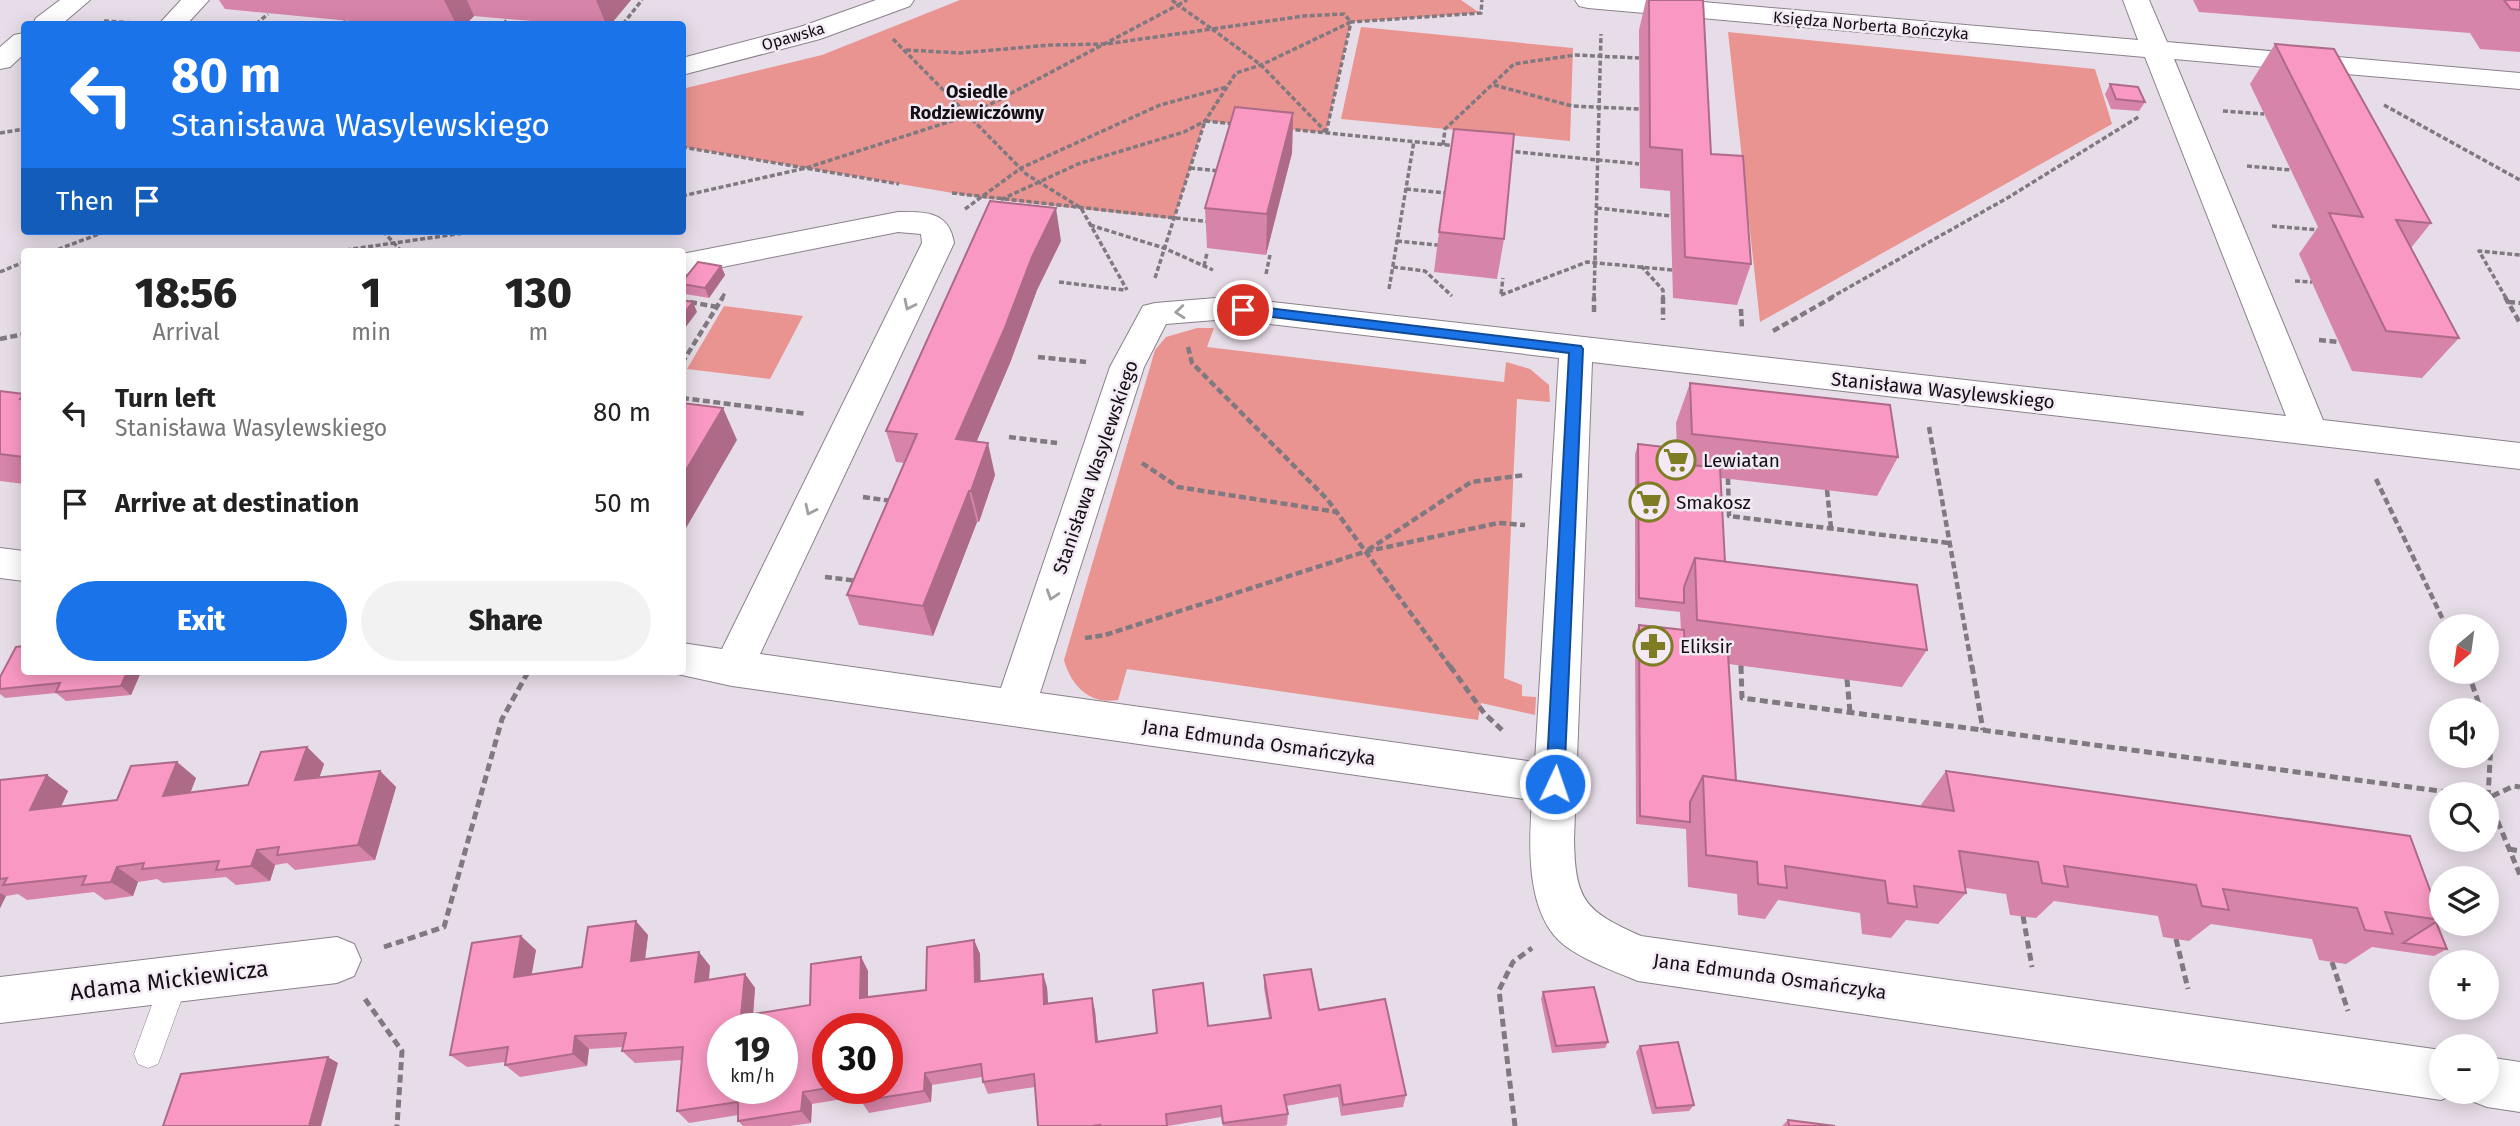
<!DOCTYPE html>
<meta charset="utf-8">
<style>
body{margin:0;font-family:"Fira Sans",sans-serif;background:#f2f2f2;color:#222;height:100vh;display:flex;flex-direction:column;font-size:26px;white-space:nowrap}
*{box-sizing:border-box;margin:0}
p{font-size:23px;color:#767676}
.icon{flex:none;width:38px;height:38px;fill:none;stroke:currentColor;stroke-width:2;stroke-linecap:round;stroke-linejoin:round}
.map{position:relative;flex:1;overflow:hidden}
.panel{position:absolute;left:21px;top:248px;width:665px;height:427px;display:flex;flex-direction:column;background:#fff;border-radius:7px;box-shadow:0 4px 18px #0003}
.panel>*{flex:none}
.guide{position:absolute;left:21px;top:21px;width:665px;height:214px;border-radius:7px;box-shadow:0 4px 18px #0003;background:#1a73e8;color:#fff;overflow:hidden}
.needle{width:46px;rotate:209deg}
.tools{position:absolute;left:2429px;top:614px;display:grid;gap:14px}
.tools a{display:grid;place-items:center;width:70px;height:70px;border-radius:50%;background:#fff;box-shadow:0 4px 18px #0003;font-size:35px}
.speed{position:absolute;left:707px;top:1013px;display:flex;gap:14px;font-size:35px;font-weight:700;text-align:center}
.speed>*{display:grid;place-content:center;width:91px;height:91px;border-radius:50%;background:#fff;box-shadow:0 4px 18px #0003;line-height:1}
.speed small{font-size:18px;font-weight:400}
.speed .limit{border:10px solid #d22;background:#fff;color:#111}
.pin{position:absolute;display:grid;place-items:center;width:60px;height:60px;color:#fff;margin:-30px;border:4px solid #fff;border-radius:50%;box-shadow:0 2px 7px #0007}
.me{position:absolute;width:77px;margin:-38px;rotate:3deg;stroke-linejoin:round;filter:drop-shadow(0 0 5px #0008)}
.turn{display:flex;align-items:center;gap:24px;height:147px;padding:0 35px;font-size:32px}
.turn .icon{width:91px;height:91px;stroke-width:2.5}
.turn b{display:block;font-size:49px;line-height:60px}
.then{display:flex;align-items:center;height:66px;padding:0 35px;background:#0003;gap:14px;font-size:26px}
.eta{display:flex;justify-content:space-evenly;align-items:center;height:119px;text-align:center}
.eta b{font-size:42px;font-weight:800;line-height:49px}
.primary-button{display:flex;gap:14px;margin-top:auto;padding:14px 35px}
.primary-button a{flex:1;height:80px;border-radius:42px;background:#1a73e8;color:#fff;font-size:28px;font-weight:800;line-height:80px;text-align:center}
.primary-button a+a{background:#f2f2f2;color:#222}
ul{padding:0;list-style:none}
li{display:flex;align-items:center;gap:21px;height:91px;padding:0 35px}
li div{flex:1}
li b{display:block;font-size:26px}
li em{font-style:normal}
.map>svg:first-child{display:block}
.green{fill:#e99491}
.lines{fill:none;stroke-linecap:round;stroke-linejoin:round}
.service-casing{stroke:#8a818b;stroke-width:1}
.minor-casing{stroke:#8a818b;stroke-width:2}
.tertiary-casing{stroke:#8a818b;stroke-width:2}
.path-far2{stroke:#807980;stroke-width:3.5;stroke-dasharray:5 2.5;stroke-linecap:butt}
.path-far1{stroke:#807980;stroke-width:4.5;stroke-dasharray:7 3.5;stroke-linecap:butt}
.path{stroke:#807980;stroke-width:5;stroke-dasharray:8 4.5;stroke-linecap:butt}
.service{fill:#fff;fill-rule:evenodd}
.minor{fill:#fff;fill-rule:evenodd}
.tertiary{fill:#fff;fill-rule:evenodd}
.wall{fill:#d684a8;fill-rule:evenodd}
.shaded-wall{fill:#ae6b88}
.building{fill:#f999c3;stroke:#ae6b88;stroke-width:2;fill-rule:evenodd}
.oneway{stroke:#a19fa1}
.route{fill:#1a73e8;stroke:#114b97;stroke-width:2}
.labels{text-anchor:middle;stroke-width:5;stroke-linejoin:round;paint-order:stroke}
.far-street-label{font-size:16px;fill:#130f13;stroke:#f4eaf5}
.far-neighbourhood-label{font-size:18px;font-weight:bold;fill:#130f13;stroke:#f4eaf5}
.street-label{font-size:19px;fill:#130f13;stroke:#f4eaf5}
.poi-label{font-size:19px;fill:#130f13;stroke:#f4eaf5;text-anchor:start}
.near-street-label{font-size:23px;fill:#130f13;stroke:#f4eaf5}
</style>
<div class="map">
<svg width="2520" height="1126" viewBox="0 0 2520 1126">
<rect width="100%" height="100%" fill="#e7dde8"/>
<g class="green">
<path d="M960 0H1461L1480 13 1351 22 1326 133 1205 121 1174 219 982 198 683 147 682 89 822 55Z"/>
<path d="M1361 27 1573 48 1570 141 1341 119Z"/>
<path d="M1728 32 2095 69 2112 124 1760 322Z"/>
<path d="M724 306 803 316 770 379 687 369Z"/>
<path d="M1197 328H1214L1207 347 1504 382 1506 362 1530 369 1549 385 1550 402 1517 399 1504 678 1522 685V696L1536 697 1535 715 1481 703 1478 720 1127 669 1118 700C1090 705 1071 686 1064 660L1155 350 1166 337Z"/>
</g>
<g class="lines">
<g class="service-casing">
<path id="service" d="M175 965 185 969 189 979 158 1064 148 1068 138 1064 134 1054 165 969Z"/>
</g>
<g class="minor-casing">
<g id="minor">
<path d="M181 0H209L187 24H159Z"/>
<path d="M876 0H914L910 6 820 39 682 75V58L800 27Z"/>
<path d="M1575 0H1680L2138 40 2123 0H2149L2167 42 2520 73V89L2174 59 2323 420 2520 443V469L1592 362 1574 839C1575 901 1585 911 1641 936L2441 1050V1092H2458L2441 1100 1638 981C1614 971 1585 961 1564 945 1525 914 1529 843 1532 800L732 686 668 672H682V643L722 649 922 243 921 234 898 232 682 275V254L898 212C926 212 949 211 954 243L760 654 1001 688 1110 367 1143 306 1155 303 1228 297 2286 416 2145 57 1588 8 1579 6ZM1228 319 1559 358 1535 762 1040 693 1144 367 1166 324Z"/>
<path d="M0 548 24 551V581L0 578Z"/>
<path d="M337 937 354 944 361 960 354 976 337 983 0 1023V977Z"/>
<path d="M2487 1057 2520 1062V1112L2487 1107 2469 1100 2466 1092H2487Z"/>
</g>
</g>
<g class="tertiary-casing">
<g id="tertiary">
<path d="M60 0H90L62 24H33L36 18Z"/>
<path d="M24 33V54L10 67 0 69V47L14 35Z"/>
</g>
</g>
<g class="path-far2">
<path d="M1172 0 1178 5 1187 0"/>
<path d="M104 21 134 23"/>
<path d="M256 24 268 14"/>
<path d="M342 24 346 21"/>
<path d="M503 24 508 19"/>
<path d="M623 24 642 0"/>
<path d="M893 39 1026 174 1081 208 1127 290"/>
<path d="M906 50 960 53 1050 45 1106 44 1212 29 1261 65 1326 132"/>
<path d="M1494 85 1572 106 1639 109"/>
<path d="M2384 105 2520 180"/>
<path d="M2223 111 2264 114"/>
<path d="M1288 129 1457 146"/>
<path d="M0 133 24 129"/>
<path d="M1326 133 1351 22 1481 13 1482 0"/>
<path d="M1443 145 1445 129 1514 64 1575 55 1639 58"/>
<path d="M682 147 899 184"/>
<path d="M1508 151 1639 164"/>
<path d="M2247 166 2291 170"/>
<path d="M1190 168 1220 171"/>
<path d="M1406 189 1446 193"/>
<path d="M952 193 1211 222"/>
<path d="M682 196 806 168 970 115 1178 5 1212 29 1304 16 1344 14 1351 22 1261 65 1236 73 1205 121 1184 132 1078 164 1000 200"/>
<path d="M1597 208 1671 216"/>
<path d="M965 209 1021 168 1160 105 1227 87"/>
<path d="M1090 225 1164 248 1213 270"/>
<path d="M2272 226 2319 230"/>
<path d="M383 231 402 252"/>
<path d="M1397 241 1438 245"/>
<path d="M51 252 107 231"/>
<path d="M331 252 478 231"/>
<path d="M1204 266 1207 253"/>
<path d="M1641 266 1663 290V298"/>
<path d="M1393 267 1425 271 1452 296"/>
<path d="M0 272 24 262"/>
<path d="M1266 274 1270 255"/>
<path d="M1155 278 1205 121 1234 124"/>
<path d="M2295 281 2312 282"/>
<path d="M1059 282 1124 290"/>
<path d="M1389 289 1414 141"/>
<path d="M1501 294 1503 278"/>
<path d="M1501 295 1587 262 1672 270"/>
<path d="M722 298 725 293"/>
<path d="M1594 298 1601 34"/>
<path d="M1830 298 2009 197 2140 116"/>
<path d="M2506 298 2479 251 2520 255"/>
</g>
<g class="path-far1">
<path d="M1663 297V320"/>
<path d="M2505 297 2520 323"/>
<path d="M690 302 717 307"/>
<path d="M2508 302 2520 303"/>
<path d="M1741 309 1742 329"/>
<path d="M1594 312V297"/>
<path d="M1773 331 1833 297"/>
<path d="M0 339 24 334"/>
<path d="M2319 340 2339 342"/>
<path d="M1188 347 1192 363 1327 499 1451 668"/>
<path d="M1038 357 1086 362"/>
<path d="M682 363 723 297"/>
<path d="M682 398 807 414"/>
<path d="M1929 427 1972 668"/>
<path d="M1009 437 1057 443"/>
<path d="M1142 463 1178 487 1337 512"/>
<path d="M1728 478 1729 516 1949 543"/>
<path d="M2376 479 2446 626"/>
<path d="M1827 490 1831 528"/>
<path d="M863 497 892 501"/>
<path d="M1368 550 1471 482 1525 475"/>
<path d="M825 577 858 581"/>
<path d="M1085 638 1105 635 1364 552 1498 523 1525 525"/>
<path d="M1741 665V668"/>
</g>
<g class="path">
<path d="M1450 666 1484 713 1502 730"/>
<path d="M1741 666 1742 698 2462 794"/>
<path d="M1972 666 1983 730"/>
<path d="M2468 672 2481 710"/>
<path d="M1847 679 1850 712"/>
<path d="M2487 728 2491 741 2488 798 2514 786 2520 787"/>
<path d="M2488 798 2520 875"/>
<path d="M2509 849 2520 851"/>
<path d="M2023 916 2032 967"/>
<path d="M2176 939 2188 989"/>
<path d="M384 947 444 927 502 719 528 672"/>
<path d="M2332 962 2348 1011"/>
<path d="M365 999 402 1051 397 1126"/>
<path d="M1515 1126 1499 990 1513 962 1532 948"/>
</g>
<use href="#service" class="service"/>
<use href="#minor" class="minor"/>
<use href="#tertiary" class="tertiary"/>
</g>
<g class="wall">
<path d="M219 0H631L611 24H566L474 16 466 24H381L225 9Z"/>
<path d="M1646 0H1703L1711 154 1751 264 1737 305 1673 298 1670 191 1640 188 1639 30Z"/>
<path d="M2193 0H2520V52L2480 49 2470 33 2199 12Z"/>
<path d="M2275 44 2431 223 2411 248 2459 338 2422 378 2352 371 2299 254 2318 227 2250 84Z"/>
<path d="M2110 84 2145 102 2139 111 2111 109 2105 94Z"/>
<path d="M1293 113 1292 153 1266 255 1207 248 1205 208Z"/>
<path d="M1439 232 1504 239 1497 279 1434 272Z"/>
<path d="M1061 241 1037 290 1010 363 976 442 995 475 979 522H977L933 636 859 625 847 595 904 463 896 462 886 431Z"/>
<path d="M721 266 725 275 709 298 685 294 682 287V282Z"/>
<path d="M1690 383 1898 457 1877 496 1721 478 1725 562 1927 650 1902 687 1729 664 1736 781 1920 806 1946 771 2441 920 2436 922 2447 949 2434 956 2372 947 2346 964 2319 960 2312 939 2211 924 2189 941 2163 937 2158 916 2054 901 2036 918 2010 915 2006 894 1966 888V893L1938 924 1906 920 1891 938 1862 934 1860 913 1778 900 1765 919 1738 915 1737 894 1688 887 1686 829 1636 824 1635 634 1639 625 1681 630 1680 612 1635 607V454L1638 444 1677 449 1676 423Z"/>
<path d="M0 391 24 394V484L0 481Z"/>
<path d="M24 672H141L131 695 66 701 56 693 5 698 0 694V677Z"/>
<path d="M307 747 324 764 319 778 380 771 396 787 375 860 295 870 287 863 275 865 270 881 236 885 226 877 163 883 157 879 138 882 133 896 105 900 94 892 27 900 18 894 6 896 0 908V780L47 775 68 791 61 806 117 800 177 762 196 778 190 793 248 785Z"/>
<path d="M648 935 645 960 699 952 710 966 709 980 745 974 755 988 753 1014 810 1005 861 957 868 971V997L926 990 974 940 980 954V982L1047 987 1048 1004 1092 998 1095 1011 1098 1041 1269 1018 1264 988V975L1319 1010 1406 1095 1403 1107 1341 1116 1338 1097 1286 1106 1288 1114 1287 1125 1283 1126H1223L1221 1117 1168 1126H1038L1035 1087 988 1094 983 1082 982 1077 932 1085 931 1102 869 1113 861 1101V1096L812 1104 811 1123 790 1126H743L738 1121V1115L689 1123 677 1111 682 1060 635 1063 622 1051 623 1047 589 1049 587 1066 520 1077 505 1065V1062L467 1067 450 1055 536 950 531 975 582 967ZM887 1029V1088H828Z"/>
<path d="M1543 992 1608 1042 1605 1048 1552 1053 1541 999Z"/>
<path d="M1640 1046 1694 1105 1689 1111 1652 1114 1636 1052Z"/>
<path d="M1788 1120 1835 1126H1782Z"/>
</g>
<g class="shaded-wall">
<path d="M444 0H467L474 16 466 24H456Z"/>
<path d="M596 0H631L611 24H606Z"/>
<path d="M1293 113 1292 153 1266 255 1267 214Z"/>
<path d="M1056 208 1061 241 1037 290 1010 363 964 471 956 439 1032 257Z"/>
<path d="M721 266 725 275 709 298 705 288Z"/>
<path d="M693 302 697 312 682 332V316Z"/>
<path d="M723 408 737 440 682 535V477Z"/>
<path d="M988 443 995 475 979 522 971 491Z"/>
<path d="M969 491 977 522 933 636 923 606Z"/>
<path d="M127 672H141L131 695 121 686Z"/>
<path d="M307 747 324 764 313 796 295 780Z"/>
<path d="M177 762 196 778 183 812 163 796Z"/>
<path d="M380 771 396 787 375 860 358 845Z"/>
<path d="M47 775 68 791 53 825 30 810Z"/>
<path d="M257 850 275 865 270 881 251 866Z"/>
<path d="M117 867 138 882 133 896 111 882Z"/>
<path d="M0 893 6 896 0 908Z"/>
<path d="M636 921 648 935 643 975 631 961Z"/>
<path d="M521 936 536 950 529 990 514 977Z"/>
<path d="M974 940 980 954 981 996 975 982Z"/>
<path d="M699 952 710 966 707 995 695 982Z"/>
<path d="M861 957 868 971V1011L860 998Z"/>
<path d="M745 974 755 988 752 1029 741 1016Z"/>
<path d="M1043 974 1047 987 1049 1018 1044 1004Z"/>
<path d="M1092 998 1095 1011 1099 1054 1096 1042Z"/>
<path d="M575 1036 589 1049 587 1066 573 1054Z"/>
<path d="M328 1057 338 1063 321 1126H309Z"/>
<path d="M925 1073 932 1085 931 1102 924 1091Z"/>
<path d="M803 1092 812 1104 811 1123 801 1111Z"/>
</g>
<g class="building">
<path d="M1649 0H1703L1711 154 1743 156 1751 264 1685 257 1682 150 1650 147Z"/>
<path d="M2504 0H2520V10L2511 9Z"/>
<path d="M2275 44 2334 49 2431 223 2396 220 2459 338 2386 331 2329 213 2363 217Z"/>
<path d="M2110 84 2138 87 2145 102 2116 99Z"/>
<path d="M1235 107 1293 113 1267 214 1205 208Z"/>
<path d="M1454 129 1514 134 1504 239 1439 232Z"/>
<path d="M990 201 1056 208 1032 257 1004 330 956 439 988 443 971 491H969L923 606 847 595 917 434 886 431Z"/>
<path d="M698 262 721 266 705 288 682 284V282Z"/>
<path d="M682 300 693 302 682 316Z"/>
<path d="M1690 383 1890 405 1898 457 1692 434Z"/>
<path d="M0 391 24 394 20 399 24 400V457L0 454Z"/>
<path d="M682 403 723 408 682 477Z"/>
<path d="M1638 444 1681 449V464L1720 468 1725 562 1695 558 1684 587V603L1639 598Z"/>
<path d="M1695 558 1917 585 1927 650 1697 620Z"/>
<path d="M1639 625 1684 630 1685 648 1728 654 1736 781 1703 776 1690 802V822L1640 816Z"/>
<path d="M24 646V672H127L121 686 56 692 60 683 0 689V677L16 647Z"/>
<path d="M307 747 295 780 380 771 358 845 277 855 279 847 257 850 251 866 216 870 219 861 142 869 144 863 117 867 111 882 82 885 86 876 3 885 7 878 0 879V780L47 775 30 810 117 800 131 766 177 762 163 796 248 785 261 752Z"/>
<path d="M1946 771 2410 836 2441 920 2385 912 2393 934 2365 930 2357 908 2223 889 2229 910 2202 906 2196 885 2064 866 2068 887 2042 883 2038 862 1959 851 1966 893 1914 886 1917 907 1888 903 1885 881 1785 866 1787 888 1758 884 1757 862 1706 855 1703 776 1954 811Z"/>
<path d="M636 921 631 961 699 952 695 982 745 974 741 1016 810 1005 811 964 861 957 860 998 926 990 927 947 974 940 975 982 1043 974 1044 1004 1092 998 1096 1042 1157 1033 1153 990 1203 983 1208 1026 1271 1018 1264 975 1311 969 1319 1010 1385 999 1406 1095 1343 1105 1340 1085 1284 1095 1288 1114 1223 1123 1221 1106 1166 1114 1167 1126H1100V1125L1092 1126H1038L1034 1074 983 1082 981 1064 925 1073 924 1091 861 1101 862 1088H887V1029H828V1088L803 1092 801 1111 738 1121V1102L677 1111 683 1047 622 1051 626 1033 575 1036 573 1054 505 1065 508 1047 450 1055 472 943 521 936 514 977 582 967 588 927ZM723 1029H782V1088H723Z"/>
<path d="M2436 922 2447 949 2403 943Z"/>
<path d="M1594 987 1608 1042 1556 1046 1543 992Z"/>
<path d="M1678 1042 1694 1105 1656 1108 1640 1046Z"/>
<path d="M328 1057 309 1126H163L181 1074Z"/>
<path d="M1788 1120 1835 1126H1789Z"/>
</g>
<defs><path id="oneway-chevron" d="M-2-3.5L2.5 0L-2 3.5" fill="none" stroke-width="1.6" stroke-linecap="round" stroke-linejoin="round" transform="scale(1.75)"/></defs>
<g class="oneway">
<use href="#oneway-chevron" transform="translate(909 305) rotate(116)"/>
<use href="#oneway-chevron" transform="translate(1180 312) rotate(175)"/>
<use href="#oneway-chevron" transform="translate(810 510) rotate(116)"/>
<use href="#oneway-chevron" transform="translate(1052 595) rotate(108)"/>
</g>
<path class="route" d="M1243 305 1581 346 1583 349 1564 784 1562 789 1555 792 1549 789 1546 784 1569 353 1238 313V307Z"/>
<defs>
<g id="supermarket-ring" transform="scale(2.0125)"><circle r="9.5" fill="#f4eaf5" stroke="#7e7d24" stroke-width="1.5"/><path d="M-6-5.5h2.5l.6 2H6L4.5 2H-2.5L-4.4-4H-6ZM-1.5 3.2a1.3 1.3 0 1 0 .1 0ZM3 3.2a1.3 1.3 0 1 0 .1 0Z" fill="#7e7d24"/></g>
<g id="pharmacy-ring" transform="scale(2.0125)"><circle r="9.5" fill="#f4eaf5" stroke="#7e7d24" stroke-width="1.5"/><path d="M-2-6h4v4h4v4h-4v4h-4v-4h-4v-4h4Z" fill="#7e7d24"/></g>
</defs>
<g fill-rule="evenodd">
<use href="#supermarket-ring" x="1676" y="460"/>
<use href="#supermarket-ring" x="1649" y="502"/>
<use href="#pharmacy-ring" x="1653" y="646"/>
</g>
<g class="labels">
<g class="far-street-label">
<text transform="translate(1871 25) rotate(5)" y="6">Księdza Norberta Bończyka</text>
<text transform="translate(793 36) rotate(-16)" y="6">Opawska</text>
</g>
<g class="far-neighbourhood-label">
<text x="977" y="98">Osiedle<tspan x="977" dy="21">Rodziewiczówny</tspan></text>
</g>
<g class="street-label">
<text transform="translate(1943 390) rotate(6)" y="7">Stanisława Wasylewskiego</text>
<text transform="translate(1095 467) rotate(-71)" y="7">Stanisława Wasylewskiego</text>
<text transform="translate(1259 742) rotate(8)" y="7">Jana Edmunda Osmańczyka</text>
<text transform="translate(1770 976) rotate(8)" y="7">Jana Edmunda Osmańczyka</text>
</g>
<g class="poi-label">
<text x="1703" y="467">Lewiatan</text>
<text x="1676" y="509">Smakosz</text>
<text x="1680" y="653">Eliksir</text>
</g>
<g class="near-street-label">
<text transform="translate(169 980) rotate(-7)" y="8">Adama Mickiewicza</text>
</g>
</g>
</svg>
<div class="tools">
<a><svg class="needle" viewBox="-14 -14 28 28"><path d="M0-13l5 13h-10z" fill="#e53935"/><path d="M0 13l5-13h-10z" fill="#767676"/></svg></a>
<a><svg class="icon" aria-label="sound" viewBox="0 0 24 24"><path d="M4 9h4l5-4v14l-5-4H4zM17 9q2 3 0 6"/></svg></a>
<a><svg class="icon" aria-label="search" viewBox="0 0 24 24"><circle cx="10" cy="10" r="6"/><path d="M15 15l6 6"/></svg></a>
<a><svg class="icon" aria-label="layers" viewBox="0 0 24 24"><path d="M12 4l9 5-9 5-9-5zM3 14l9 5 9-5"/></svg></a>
<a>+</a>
<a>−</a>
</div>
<div class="speed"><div>19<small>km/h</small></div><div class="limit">30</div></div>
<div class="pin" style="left:1243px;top:310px;background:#d93025"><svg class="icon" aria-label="arrive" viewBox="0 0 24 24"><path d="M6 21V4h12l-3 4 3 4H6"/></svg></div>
<svg class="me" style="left:1555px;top:784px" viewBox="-20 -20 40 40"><circle r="17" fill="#1a73e8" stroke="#fff" stroke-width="3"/><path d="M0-11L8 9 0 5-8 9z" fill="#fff"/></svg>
<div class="guide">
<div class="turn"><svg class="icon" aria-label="left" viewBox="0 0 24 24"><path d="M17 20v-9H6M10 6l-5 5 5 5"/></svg><div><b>80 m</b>Stanisława Wasylewskiego</div></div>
<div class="then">Then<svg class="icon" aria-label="arrive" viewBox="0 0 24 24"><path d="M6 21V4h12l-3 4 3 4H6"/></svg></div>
</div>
<section class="panel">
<div class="eta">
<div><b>18:56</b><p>Arrival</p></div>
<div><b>1</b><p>min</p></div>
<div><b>130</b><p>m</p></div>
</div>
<ul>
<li><svg class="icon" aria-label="left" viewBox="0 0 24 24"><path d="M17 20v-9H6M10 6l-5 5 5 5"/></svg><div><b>Turn left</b><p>Stanisława Wasylewskiego</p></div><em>80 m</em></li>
<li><svg class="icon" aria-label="arrive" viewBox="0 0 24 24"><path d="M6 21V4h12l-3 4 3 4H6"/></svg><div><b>Arrive at destination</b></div><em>50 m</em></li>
</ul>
<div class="primary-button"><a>Exit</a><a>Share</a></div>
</section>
</div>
